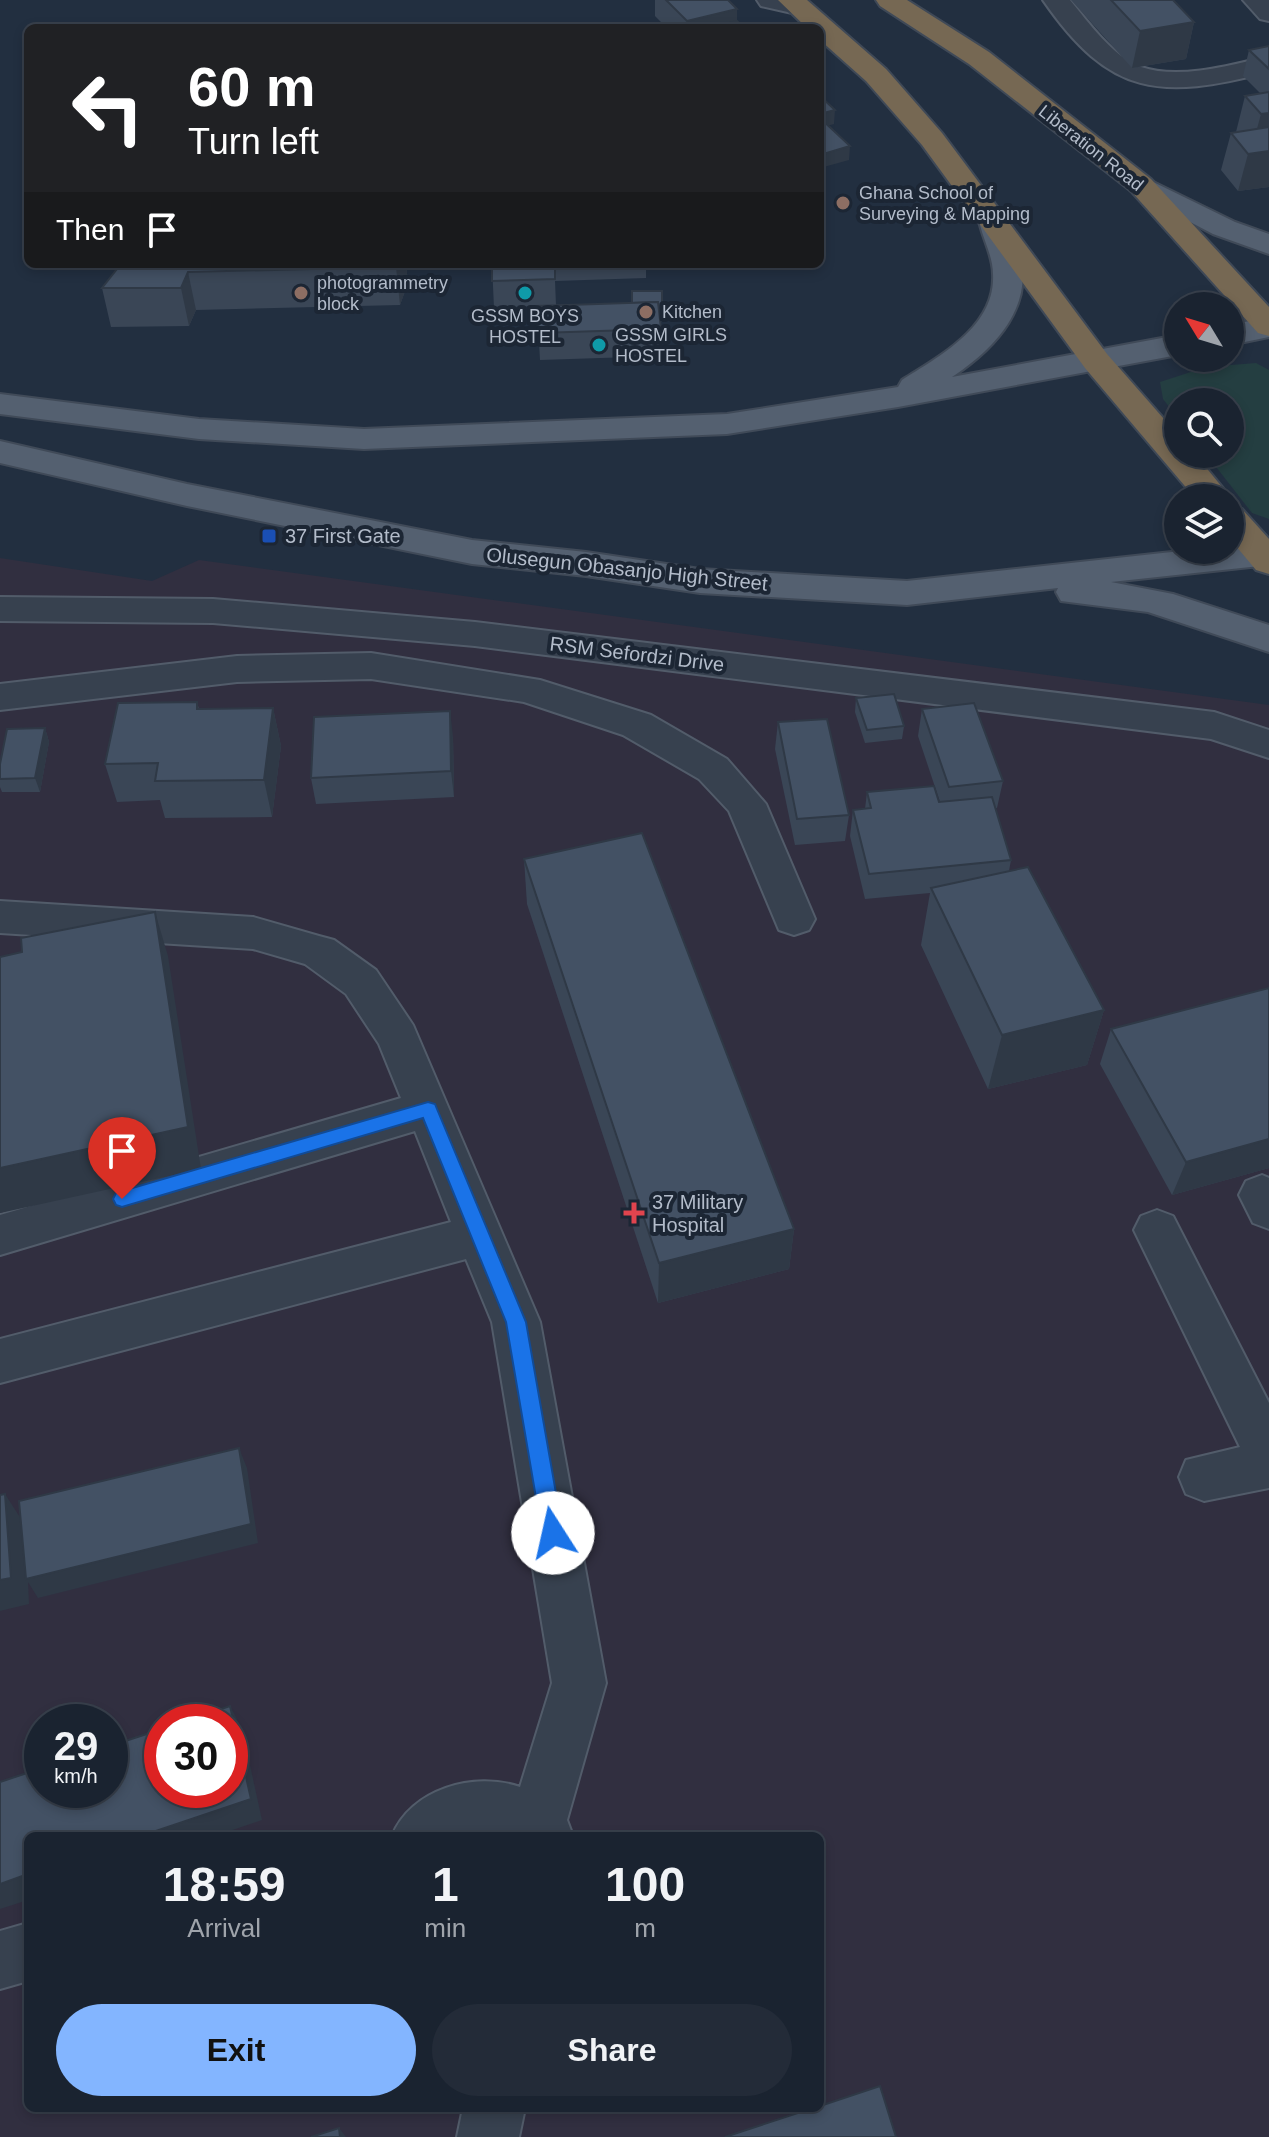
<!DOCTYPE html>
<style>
body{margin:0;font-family:Helvetica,sans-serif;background:#232b38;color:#f1f3f6;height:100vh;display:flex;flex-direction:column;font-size:30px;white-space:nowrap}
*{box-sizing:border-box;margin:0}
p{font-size:26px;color:#9fa4ab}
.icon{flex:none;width:44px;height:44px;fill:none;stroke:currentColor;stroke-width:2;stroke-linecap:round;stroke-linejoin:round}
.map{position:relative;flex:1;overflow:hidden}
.details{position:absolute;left:24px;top:1832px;width:800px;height:280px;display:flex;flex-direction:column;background:#1a2330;border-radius:12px;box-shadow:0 4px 12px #0003,0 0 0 2px #38404c}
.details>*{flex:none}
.guide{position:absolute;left:24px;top:24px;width:800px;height:244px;border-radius:12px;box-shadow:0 4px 12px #0003,0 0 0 2px #38404c;background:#202124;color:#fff;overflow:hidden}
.needle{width:52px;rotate:308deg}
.buttons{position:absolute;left:1164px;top:292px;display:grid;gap:16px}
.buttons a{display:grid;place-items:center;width:80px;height:80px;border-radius:50%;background:#1a2330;box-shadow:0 4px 12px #0003,0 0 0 2px #38404c;font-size:40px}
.speed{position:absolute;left:24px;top:1704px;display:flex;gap:16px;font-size:40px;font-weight:700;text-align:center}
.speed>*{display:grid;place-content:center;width:104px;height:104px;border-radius:50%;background:#1a2330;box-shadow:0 4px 12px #0003,0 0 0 2px #38404c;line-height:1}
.speed small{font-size:20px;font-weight:400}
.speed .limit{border:12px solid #d22;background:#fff;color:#111}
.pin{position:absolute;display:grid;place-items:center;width:68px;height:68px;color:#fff;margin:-82px -34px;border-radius:50% 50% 50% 0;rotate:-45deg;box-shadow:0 0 8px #0007}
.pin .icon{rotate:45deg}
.me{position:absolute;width:88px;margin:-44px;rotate:350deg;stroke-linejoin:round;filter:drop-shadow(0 0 6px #0008)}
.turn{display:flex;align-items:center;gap:28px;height:168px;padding:0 32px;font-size:36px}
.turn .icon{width:104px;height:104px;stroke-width:2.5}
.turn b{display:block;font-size:56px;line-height:68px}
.then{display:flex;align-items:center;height:76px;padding:0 32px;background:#0003;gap:16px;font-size:30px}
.eta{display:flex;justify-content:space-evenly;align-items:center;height:136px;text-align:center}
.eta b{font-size:48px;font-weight:600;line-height:56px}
.action{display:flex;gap:16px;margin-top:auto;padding:16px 32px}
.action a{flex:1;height:92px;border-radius:48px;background:#83b5ff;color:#111;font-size:32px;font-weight:600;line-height:92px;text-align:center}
.action a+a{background:#232b38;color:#f1f3f6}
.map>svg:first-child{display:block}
.medical{fill:#312f40;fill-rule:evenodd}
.green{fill:#243e41}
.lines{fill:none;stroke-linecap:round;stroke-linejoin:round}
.minor-casing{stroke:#525c6a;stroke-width:4}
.major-casing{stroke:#404a58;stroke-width:4}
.highway-casing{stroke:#3f4957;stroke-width:4}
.minor{fill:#37414f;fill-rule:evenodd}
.major{fill:#546070;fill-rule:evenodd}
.highway{fill:#766853;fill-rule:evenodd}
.wall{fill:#3a4656}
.shaded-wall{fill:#2f3946}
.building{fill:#435164;stroke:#2f3946;stroke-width:2}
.route{fill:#1a73e8;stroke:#114b97;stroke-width:2}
.education-dot{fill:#8d6e63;stroke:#1c2634;stroke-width:3}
.culture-dot{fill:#0f9aa8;stroke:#1c2634;stroke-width:3}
.transit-dot{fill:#1a4fb4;stroke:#1c2634;stroke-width:3}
.health-dot{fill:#e0444e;stroke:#1c2634;stroke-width:3}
.labels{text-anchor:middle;stroke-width:8;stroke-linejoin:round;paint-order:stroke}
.far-street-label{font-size:18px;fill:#b3bcca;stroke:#1c2634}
.far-poi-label{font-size:18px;fill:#b3bcca;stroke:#1c2634;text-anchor:start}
.poi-label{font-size:20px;fill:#b3bcca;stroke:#1c2634;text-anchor:start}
.street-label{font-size:20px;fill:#b3bcca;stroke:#1c2634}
</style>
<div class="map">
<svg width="1269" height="2137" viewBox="0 0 1269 2137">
<rect width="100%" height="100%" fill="#222f40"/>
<path class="medical" d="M0 558 152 581 199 560 1269 705V2137H0ZM42 1722H110V1790H42ZM162 1722H230V1790H162ZM28 1836H820V2108H28Z"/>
<path class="green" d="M1256 363 1269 370V519L1252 513 1206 454H1230V402H1178V418L1163 399 1160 382 1206 367Z"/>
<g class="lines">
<g class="minor-casing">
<g id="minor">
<path d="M757 0H805L814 7 810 13 801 15 761 6Z"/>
<path d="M1043 0H1070C1089 23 1112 56 1141 67 1179 80 1232 65 1269 56V72C1160 100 1110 97 1043 0Z"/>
<path d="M1243 0H1269V21L1260 19Z"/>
<path d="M0 597 213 599 475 622 1214 712 1269 730V758L1211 739 475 646 213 623 0 621Z"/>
<path d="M371 653 540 680 651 715 727 759 766 804 815 919 809 930 794 935 779 930 729 811 699 779 623 735 524 702 371 679 237 682 0 710V684L237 656Z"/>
<path d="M0 901 253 917 319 936 334 940 376 970 413 1025 540 1322 606 1683 567 1820 573 1836H392C411 1789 474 1771 520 1787L552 1683 492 1322 466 1259 0 1383V1339L451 1222 415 1131 0 1255V1215L401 1098 379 1044 346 994 305 964 253 949 0 933Z"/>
<path d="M1262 1175 1269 1178V1229L1253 1223 1239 1195 1246 1181Z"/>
<path d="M1157 1210 1173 1216 1269 1403V1488L1204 1501 1186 1494 1179 1477 1186 1460 1240 1447 1134 1230 1141 1216Z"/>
<path d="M28 1923V1981L0 1989V1931Z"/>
<path d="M463 2108H525L519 2137H457Z"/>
</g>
</g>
<g class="major-casing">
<g id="major">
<path d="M1141 176 1235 222 1269 234V254L1213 234 1131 191 1126 185 1131 179Z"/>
<path d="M995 216 1006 219C1012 227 1014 238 1018 248 1037 304 996 348 952 377L1178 335V355L898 407 727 434 364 449 199 439 0 414V394L199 419 364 429 727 414 898 387 902 380C940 356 996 326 993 274 993 257 984 241 980 225L984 219Z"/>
<path d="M1269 317V337L1230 345V325Z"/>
<path d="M0 441 187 484 472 540 586 552 700 569 907 581 1190 550H1230V546L1269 541V565L1111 582 1173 594 1269 625V652L1148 612 1061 601 1056 592 1058 588 907 605 700 593 586 576 472 564 187 506 0 463Z"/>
</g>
</g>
<g class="highway-casing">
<g id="highway">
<path d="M778 0H807L886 69 942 133 1107 354 1178 435V454H1195L1231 498 1230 500 1195 498 1085 368 922 145 866 81 820 40V28H807Z"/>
<path d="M876 0H907L989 52 1151 179 1269 307V336L1258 333 1131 191 969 64 880 6Z"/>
<path d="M1230 506 1242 509 1269 539V574L1256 570 1230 539Z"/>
</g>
</g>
<use href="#minor" class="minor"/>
<use href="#major" class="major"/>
<use href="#highway" class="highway"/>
</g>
<g class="wall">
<path d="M655 0H728L737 9V21L744 28H667L655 16Z"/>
<path d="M1071 0H1173L1194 22 1186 59 1132 68Z"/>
<path d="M1269 46V187L1238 191 1221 170 1231 133 1236 132 1245 96 1260 93 1243 76 1249 50Z"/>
<path d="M121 264H406L408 283 400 305 196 310 189 326 111 327 102 288Z"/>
<path d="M492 264H646V278L555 281 556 305 632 303 662 291V322H660L661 356 540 360 537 306 494 308Z"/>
<path d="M856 698 904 726 902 739 865 743 855 712Z"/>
<path d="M197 702 199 709 273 708 281 746 272 817 165 818 160 800 117 802 105 764Z"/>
<path d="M922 709 1003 781 997 808H995L1011 860 1009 871 1104 1010 1087 1065 988 1089 921 945 930 893 865 899 850 836 853 810 865 809 867 792 940 802 918 736Z"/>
<path d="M778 722 849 815 845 841 795 845 775 749Z"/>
<path d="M45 728 49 742 40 792H2L0 787V764Z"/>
<path d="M453 737 454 797 316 804 311 778Z"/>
<path d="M524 859 794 1229 789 1269 658 1303 527 904Z"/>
<path d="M1269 988V1168L1172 1195 1100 1064 1111 1029Z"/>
</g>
<g class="shaded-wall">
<path d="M737 9V28H687V21Z"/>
<path d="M1194 22 1186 59 1132 68 1140 31Z"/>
<path d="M835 110 834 124 820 128V114Z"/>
<path d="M1269 113V149L1251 151 1261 114Z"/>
<path d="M850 146 849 160 820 168V155Z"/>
<path d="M1269 151V187L1238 191 1248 154Z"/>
<path d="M397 264H406L408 283 400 305 396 267Z"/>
<path d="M188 272 196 310 189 326 181 288Z"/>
<path d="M273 708 281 746 272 817 264 780Z"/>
<path d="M450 711 453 737 454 797 451 771Z"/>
<path d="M45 728 49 742 40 792 35 778Z"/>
<path d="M155 912 168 956 201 1169 0 1213V1168Z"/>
<path d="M1104 1010 1087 1065 988 1089 1002 1035Z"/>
<path d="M1269 1139V1168L1172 1195 1186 1162Z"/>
<path d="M794 1229 789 1269 658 1303 659 1263Z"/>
<path d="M239 1448 247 1468 258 1543 38 1598 28 1582 29 1604 0 1611V1580L5 1494 23 1522Z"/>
<path d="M230 1706 242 1729 262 1820 215 1836H141Z"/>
<path d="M28 1874V1900L0 1909V1884Z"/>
<path d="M339 2128 346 2137H340Z"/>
</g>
<g class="building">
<path d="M666 0H728L737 9 687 21Z"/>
<path d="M1111 0H1173L1194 22 1140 31Z"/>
<path d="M737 21 744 28H709Z"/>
<path d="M1269 46V69L1249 50Z"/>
<path d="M1269 92V113L1261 114 1245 96Z"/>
<path d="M820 96 835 110 820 114Z"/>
<path d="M820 118 850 146 820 155Z"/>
<path d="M1269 127V151L1248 154 1231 133Z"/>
<path d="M121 264H397L396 267 188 272 181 288H102Z"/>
<path d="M492 264H555V279L492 281Z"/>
<path d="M632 291H662V308H659L658 302 632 303Z"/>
<path d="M658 302 661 329 539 333 537 306Z"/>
<path d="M894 694 904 726 867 730 856 698Z"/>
<path d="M197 702V709L273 708 264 780 155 781 158 763 105 764 118 703Z"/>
<path d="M974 703 1003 781 949 787 922 709Z"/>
<path d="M450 711 451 771 311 778 314 717Z"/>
<path d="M827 719 849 815 797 819 778 722Z"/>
<path d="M45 728 35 778 0 779V764L7 729Z"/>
<path d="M934 786 939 802 992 797 1011 860 869 874 853 810 871 808 867 792Z"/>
<path d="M642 833 794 1229 659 1263 524 859Z"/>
<path d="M1028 867 1104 1010 1002 1035 931 888Z"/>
<path d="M155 912 188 1127 0 1168V957L22 952 21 938Z"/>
<path d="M1269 988V1139L1186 1162 1111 1029Z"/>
<path d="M239 1448 251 1524 26 1579 19 1501Z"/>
<path d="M5 1494 11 1578 0 1580V1495Z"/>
<path d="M230 1706 251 1799 141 1836H28V1874L0 1884V1782L42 1768V1790H110V1746L162 1729V1790H230V1722H182Z"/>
<path d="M880 2086 896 2137H725L813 2108H820V2106Z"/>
<path d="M339 2128 340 2137H311Z"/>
</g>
<path class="route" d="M428 1102 435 1104 437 1109 526 1322 563 1533 560 1540 553 1543 545 1540 542 1533 506 1322 423 1118 122 1207 116 1205 113 1199 116 1193 122 1191Z"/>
<g class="education-dot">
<circle cx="843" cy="203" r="8"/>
<circle cx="301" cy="293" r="8"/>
<circle cx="646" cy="312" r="8"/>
</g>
<g class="culture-dot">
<circle cx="525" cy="293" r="8"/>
<circle cx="599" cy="345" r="8"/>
</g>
<rect class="transit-dot" x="261" y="528" width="16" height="16" rx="4"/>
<path class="health-dot" d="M630 1201h8v8h8v8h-8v8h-8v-8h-8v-8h8z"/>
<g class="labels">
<g class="far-street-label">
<text transform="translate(1091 148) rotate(38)" y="6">Liberation Road</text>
</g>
<g class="far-poi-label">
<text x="859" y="199">Ghana School of<tspan x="859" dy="21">Surveying &amp; Mapping</tspan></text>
<text x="317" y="289">photogrammetry<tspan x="317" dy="21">block</tspan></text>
<text x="662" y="318">Kitchen</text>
<text x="525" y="322" text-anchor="middle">GSSM BOYS<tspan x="525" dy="21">HOSTEL</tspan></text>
<text x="615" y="341">GSSM GIRLS<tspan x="615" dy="21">HOSTEL</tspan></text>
</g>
<g class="poi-label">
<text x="285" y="543">37 First Gate</text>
<text x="652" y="1209">37 Military<tspan x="652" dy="23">Hospital</tspan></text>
</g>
<g class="street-label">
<text transform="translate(627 569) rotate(6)" y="7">Olusegun Obasanjo High Street</text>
<text transform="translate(637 654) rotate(7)" y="7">RSM Sefordzi Drive</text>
</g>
</g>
</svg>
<div class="buttons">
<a><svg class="needle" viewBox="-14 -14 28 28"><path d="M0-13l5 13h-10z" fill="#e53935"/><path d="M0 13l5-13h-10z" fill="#9fa4ab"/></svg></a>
<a><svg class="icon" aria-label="search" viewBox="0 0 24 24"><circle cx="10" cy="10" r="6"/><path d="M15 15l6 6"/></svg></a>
<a><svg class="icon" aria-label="layers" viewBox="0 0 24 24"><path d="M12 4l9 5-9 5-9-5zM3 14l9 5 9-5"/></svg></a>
</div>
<div class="speed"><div>29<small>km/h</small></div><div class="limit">30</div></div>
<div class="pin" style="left:122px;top:1199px;background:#d93025"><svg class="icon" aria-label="arrive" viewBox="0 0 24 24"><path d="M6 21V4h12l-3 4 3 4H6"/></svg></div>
<svg class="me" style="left:553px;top:1533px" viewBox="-20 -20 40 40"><circle r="19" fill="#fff"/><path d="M0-13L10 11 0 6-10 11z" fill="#1a73e8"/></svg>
<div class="guide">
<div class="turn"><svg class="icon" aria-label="left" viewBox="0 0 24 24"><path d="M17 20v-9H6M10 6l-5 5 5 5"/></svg><div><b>60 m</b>Turn left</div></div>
<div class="then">Then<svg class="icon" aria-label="arrive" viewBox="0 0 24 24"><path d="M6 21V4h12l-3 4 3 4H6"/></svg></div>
</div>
<section class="details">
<div class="eta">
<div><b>18:59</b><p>Arrival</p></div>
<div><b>1</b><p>min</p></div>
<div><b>100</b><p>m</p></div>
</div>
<div class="action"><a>Exit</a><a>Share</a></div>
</section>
</div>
